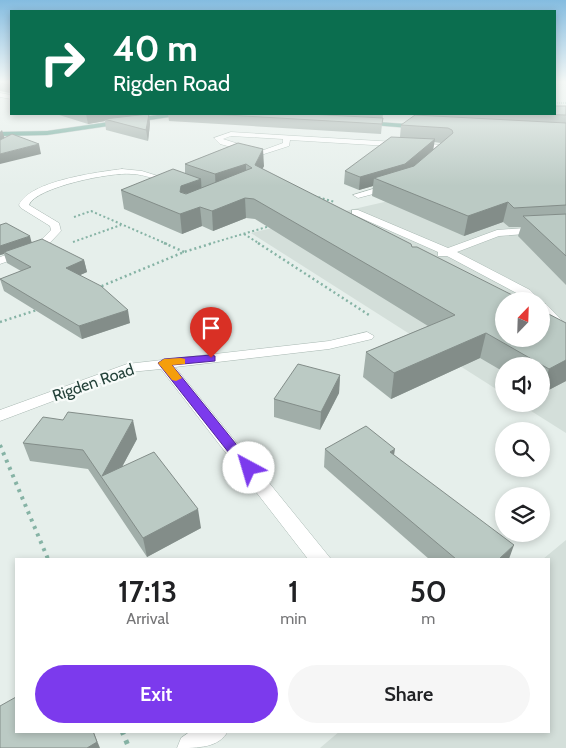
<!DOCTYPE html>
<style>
body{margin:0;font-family:Cabin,sans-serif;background:#f6f6f6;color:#202124;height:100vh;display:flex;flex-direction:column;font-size:19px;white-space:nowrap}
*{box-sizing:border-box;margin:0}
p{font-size:16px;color:#757577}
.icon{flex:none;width:28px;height:28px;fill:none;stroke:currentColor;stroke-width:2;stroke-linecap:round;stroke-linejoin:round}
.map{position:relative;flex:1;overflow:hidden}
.side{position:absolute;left:15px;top:558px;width:535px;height:175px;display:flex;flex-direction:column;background:#fff;border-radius:0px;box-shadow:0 2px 8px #0003}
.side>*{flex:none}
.guide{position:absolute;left:10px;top:10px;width:546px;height:105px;border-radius:0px;box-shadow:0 2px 8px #0003;background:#0b6e4f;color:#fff;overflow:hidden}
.needle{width:32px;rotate:23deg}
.fabs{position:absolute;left:495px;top:292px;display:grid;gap:10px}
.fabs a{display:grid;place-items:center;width:55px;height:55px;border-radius:50%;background:#fff;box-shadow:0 2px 8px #0003;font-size:25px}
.pin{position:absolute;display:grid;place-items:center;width:42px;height:42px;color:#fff;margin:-51px -21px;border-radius:50% 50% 50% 0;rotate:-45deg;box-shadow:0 0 5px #0007}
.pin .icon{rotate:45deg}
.me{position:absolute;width:55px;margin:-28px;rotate:321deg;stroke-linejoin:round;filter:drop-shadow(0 0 4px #0008)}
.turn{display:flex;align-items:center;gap:18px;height:105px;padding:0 20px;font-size:22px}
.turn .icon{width:65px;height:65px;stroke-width:2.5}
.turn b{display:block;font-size:35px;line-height:42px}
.eta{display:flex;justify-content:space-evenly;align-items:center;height:85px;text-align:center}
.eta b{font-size:30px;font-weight:600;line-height:35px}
.action{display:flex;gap:10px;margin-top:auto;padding:10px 20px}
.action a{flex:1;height:58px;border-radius:30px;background:#7c3aed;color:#fff;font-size:20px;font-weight:600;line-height:58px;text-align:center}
.action a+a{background:#f6f6f6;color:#202124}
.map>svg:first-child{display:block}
.built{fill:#d4dfda;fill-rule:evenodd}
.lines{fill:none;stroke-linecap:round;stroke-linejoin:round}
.minor-casing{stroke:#a8b8b2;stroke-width:1}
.major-casing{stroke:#c2cac8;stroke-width:1}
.path-far4{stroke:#86b3a5;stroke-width:1;stroke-dasharray:1 1;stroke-linecap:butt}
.path-far3{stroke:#86b3a5;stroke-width:2;stroke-dasharray:2 2.5;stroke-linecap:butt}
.path-far2{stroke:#86b3a5;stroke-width:2.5;stroke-dasharray:2 3;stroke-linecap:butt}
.path-far1{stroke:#86b3a5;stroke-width:4;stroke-dasharray:3 5;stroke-linecap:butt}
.path{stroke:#86b3a5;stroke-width:5;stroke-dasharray:4 6;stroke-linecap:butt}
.minor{fill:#fff;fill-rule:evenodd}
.major{fill:#6aa596;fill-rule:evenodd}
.wall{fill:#a1aea9;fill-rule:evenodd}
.shaded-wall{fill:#838d89}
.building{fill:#bbcac4;stroke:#838d89}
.route{fill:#7c3aed;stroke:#51269a}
.slow{fill:#f59e0b}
.labels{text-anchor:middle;stroke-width:4.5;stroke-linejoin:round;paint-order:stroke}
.street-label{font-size:16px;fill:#24423a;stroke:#f7fbf9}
</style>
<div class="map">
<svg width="566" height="748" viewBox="0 0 566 748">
<rect width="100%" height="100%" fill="#e6efeb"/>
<g class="built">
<path d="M566 175V433L520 404H541V366H504V394L251 233 423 193ZM504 301H541V339H504Z"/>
<path d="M566 540V748H320L340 731H549V559H543Z"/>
</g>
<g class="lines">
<g class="minor-casing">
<g id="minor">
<path d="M0 93 11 95V99L0 97Z"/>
<path d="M231 132 445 145 449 147 435 157 431 155 438 149 290 140 289 146 261 155 220 144 214 138ZM231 136 283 139V143L261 151 223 139Z"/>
<path d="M122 169 142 171 177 182 173 185C159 181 145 174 131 174 112 172 36 187 29 205L59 223 61 231 45 248 0 264V257L37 244 51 230 50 226 21 208 19 205C29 181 98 172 122 169Z"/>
<path d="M393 183 397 186 396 188 358 198 353 195Z"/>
<path d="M352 210H358L448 248 497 230 566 225V231L499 236 457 252 530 290 541 301H528L522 296 447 256H438V252L352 214Z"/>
<path d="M541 303 546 304 566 325V337L561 336 541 315Z"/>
<path d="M367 332 374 336 372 339 329 349 175 367 331 559H308L161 369 130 372 0 421V410L127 364 329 341Z"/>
<path d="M191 731H228C219 748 198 748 177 748L181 738Z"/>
</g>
</g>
<g class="major-casing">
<g id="major">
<path d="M164 114H190L47 135 0 136V132L47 131Z"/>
<path d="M362 121 422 125 425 127 422 129 360 124Z"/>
</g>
</g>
<path class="path-far4" d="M555 103H566"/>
<g class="path-far3">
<path d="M314 196 335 202"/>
<path d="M74 217 91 211 167 244"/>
<path d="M244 234 260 244"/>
<path d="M73 242 121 225"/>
<path d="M209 244 270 226"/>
</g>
<g class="path-far2">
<path d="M164 243 184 252"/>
<path d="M258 243 369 315"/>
<path d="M97 288 184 252 213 243"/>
<path d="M0 322 40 309"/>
</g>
<path class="path-far1" d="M0 445 48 559"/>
<path class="path" d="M122 731 129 748"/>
<use href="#minor" class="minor"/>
<use href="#major" class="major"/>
</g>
<g class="wall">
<path d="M0 81H11V96L10 93 0 91V92Z"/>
<path d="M566 106V285L518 236 521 227H509L503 222 464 236 372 196 373 186 359 190 344 184 345 171 400 137 401 125 423 115 424 114H555ZM434 142 441 143 433 149Z"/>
<path d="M56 114H159L149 115 150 124 148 141 106 130 105 121 88 124Z"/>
<path d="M168 114H383L381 134 169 121Z"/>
<path d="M238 143 264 166 262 169 412 247 566 323V381L541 394V366H504V372L480 358 391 399 363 377 366 352 428 326 255 219 246 218 213 231 202 226 182 234 124 209 121 190 185 173V164Z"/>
<path d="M0 225 32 242 84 260 87 272 80 275 130 323 82 339 4 291 0 279 21 271 7 263 4 254 0 255Z"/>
<path d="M340 375 339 393 320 430 274 417V399Z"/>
<path d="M137 439 122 467 201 528 147 557 88 469 30 461 23 443Z"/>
<path d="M325 449 394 455 509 559H429L324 467Z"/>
</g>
<g class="shaded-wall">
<path d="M86 114H159L149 115 150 124 148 141 146 130 104 119 105 121 88 124Z"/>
<path d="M2 130 5 139 0 143V132Z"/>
<path d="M435 139 433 151 403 176 374 178 373 186 359 190 360 177Z"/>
<path d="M39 144 41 154 0 164V154Z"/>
<path d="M263 149 264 166 255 183V165Z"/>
<path d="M246 164V181L216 192 215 174Z"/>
<path d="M201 179 202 197 180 192 181 186Z"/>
<path d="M245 198 246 218 213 231 212 211Z"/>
<path d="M508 202 503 222 464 236 468 216Z"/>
<path d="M200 207 202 226 182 234 180 214Z"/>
<path d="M30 236 32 244 4 252V254L0 255V246Z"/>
<path d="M84 260 87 272 69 280 66 268Z"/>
<path d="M128 310 130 323 82 339 79 326Z"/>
<path d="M486 333 480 358 391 399 394 373Z"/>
<path d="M566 360V381L541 394 549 369Z"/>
<path d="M340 375 339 393 320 430 321 412Z"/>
<path d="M133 420 137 439 110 489 102 476Z"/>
<path d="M395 449 392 468 390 452Z"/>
<path d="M198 509 201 528 147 557 143 538Z"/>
<path d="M514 545 509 559H499Z"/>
<path d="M93 731 100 748H87Z"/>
</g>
<g class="building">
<path d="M3 81H11V92L10 91 9 85 0 83V82Z"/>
<path d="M555 106H566V115L534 114H555Z"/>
<path d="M148 114H149L146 130 104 119Z"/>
<path d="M209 114H308L383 118 382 124Z"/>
<path d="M415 115 566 123V205L514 208 508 202 468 216 374 178 414 166 453 133 452 130 448 128 401 125Z"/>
<path d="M12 134 39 144 0 154V140Z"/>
<path d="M391 137 435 139 405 164 360 177 345 171Z"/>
<path d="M238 143 263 149 255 165 411 244 412 247H417L524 301H504V339H541V310L566 323V360L549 369 486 333 394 373 366 352 455 315 254 199 245 198 212 211 200 207 180 214 121 190 173 169 201 179 181 186 180 192 186 194 252 168 246 164 215 174 185 164Z"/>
<path d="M566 214V256L523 216Z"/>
<path d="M6 223 30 236 0 246V225Z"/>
<path d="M42 239 84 260 66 268 101 286 128 310 79 326 0 279 31 267 4 252Z"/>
<path d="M298 364 340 375 321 412 274 399Z"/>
<path d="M68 412 133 420 102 476 154 452 198 509 143 538 83 450 23 443 43 417 63 420Z"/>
<path d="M366 426 395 449 390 452 514 545 499 559H456L325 449Z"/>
<path d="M16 697V731H93L97 742 87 748H0V706Z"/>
</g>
<linearGradient id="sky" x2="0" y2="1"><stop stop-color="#84bce0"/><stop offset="0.44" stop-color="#f4f8f6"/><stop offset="1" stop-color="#f4f8f6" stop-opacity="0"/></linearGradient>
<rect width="566" height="186" fill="url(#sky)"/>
<path class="route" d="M211 355 215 356V361L172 365 253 465 255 468 253 472H244L158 363 164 359Z"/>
<path class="slow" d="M181 358 185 359V364L172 365 182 378 176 381 172 380 158 363 164 359Z"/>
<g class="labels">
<g class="street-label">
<text transform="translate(93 382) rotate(-19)" y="6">Rigden Road</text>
</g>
</g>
</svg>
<div class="fabs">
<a><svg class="needle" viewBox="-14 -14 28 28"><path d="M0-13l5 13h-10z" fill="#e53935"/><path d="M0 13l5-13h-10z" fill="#757577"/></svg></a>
<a><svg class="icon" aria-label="sound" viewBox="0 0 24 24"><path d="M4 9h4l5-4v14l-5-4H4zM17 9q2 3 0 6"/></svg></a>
<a><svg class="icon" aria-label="search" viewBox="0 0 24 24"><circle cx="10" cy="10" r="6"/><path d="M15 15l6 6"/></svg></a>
<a><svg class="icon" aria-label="layers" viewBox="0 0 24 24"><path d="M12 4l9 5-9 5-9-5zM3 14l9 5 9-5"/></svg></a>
</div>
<div class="pin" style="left:211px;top:358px;background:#d93025"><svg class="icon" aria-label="arrive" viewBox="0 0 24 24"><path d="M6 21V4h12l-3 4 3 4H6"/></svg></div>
<svg class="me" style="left:249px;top:468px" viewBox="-20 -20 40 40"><circle r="19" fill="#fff"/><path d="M0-13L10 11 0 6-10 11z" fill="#7c3aed"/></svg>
<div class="guide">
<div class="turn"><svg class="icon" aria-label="right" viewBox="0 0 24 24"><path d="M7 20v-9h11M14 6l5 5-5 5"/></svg><div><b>40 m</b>Rigden Road</div></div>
</div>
<section class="side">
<div class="eta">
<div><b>17:13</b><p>Arrival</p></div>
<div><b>1</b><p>min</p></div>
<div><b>50</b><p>m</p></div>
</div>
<div class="action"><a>Exit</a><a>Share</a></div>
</section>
</div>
